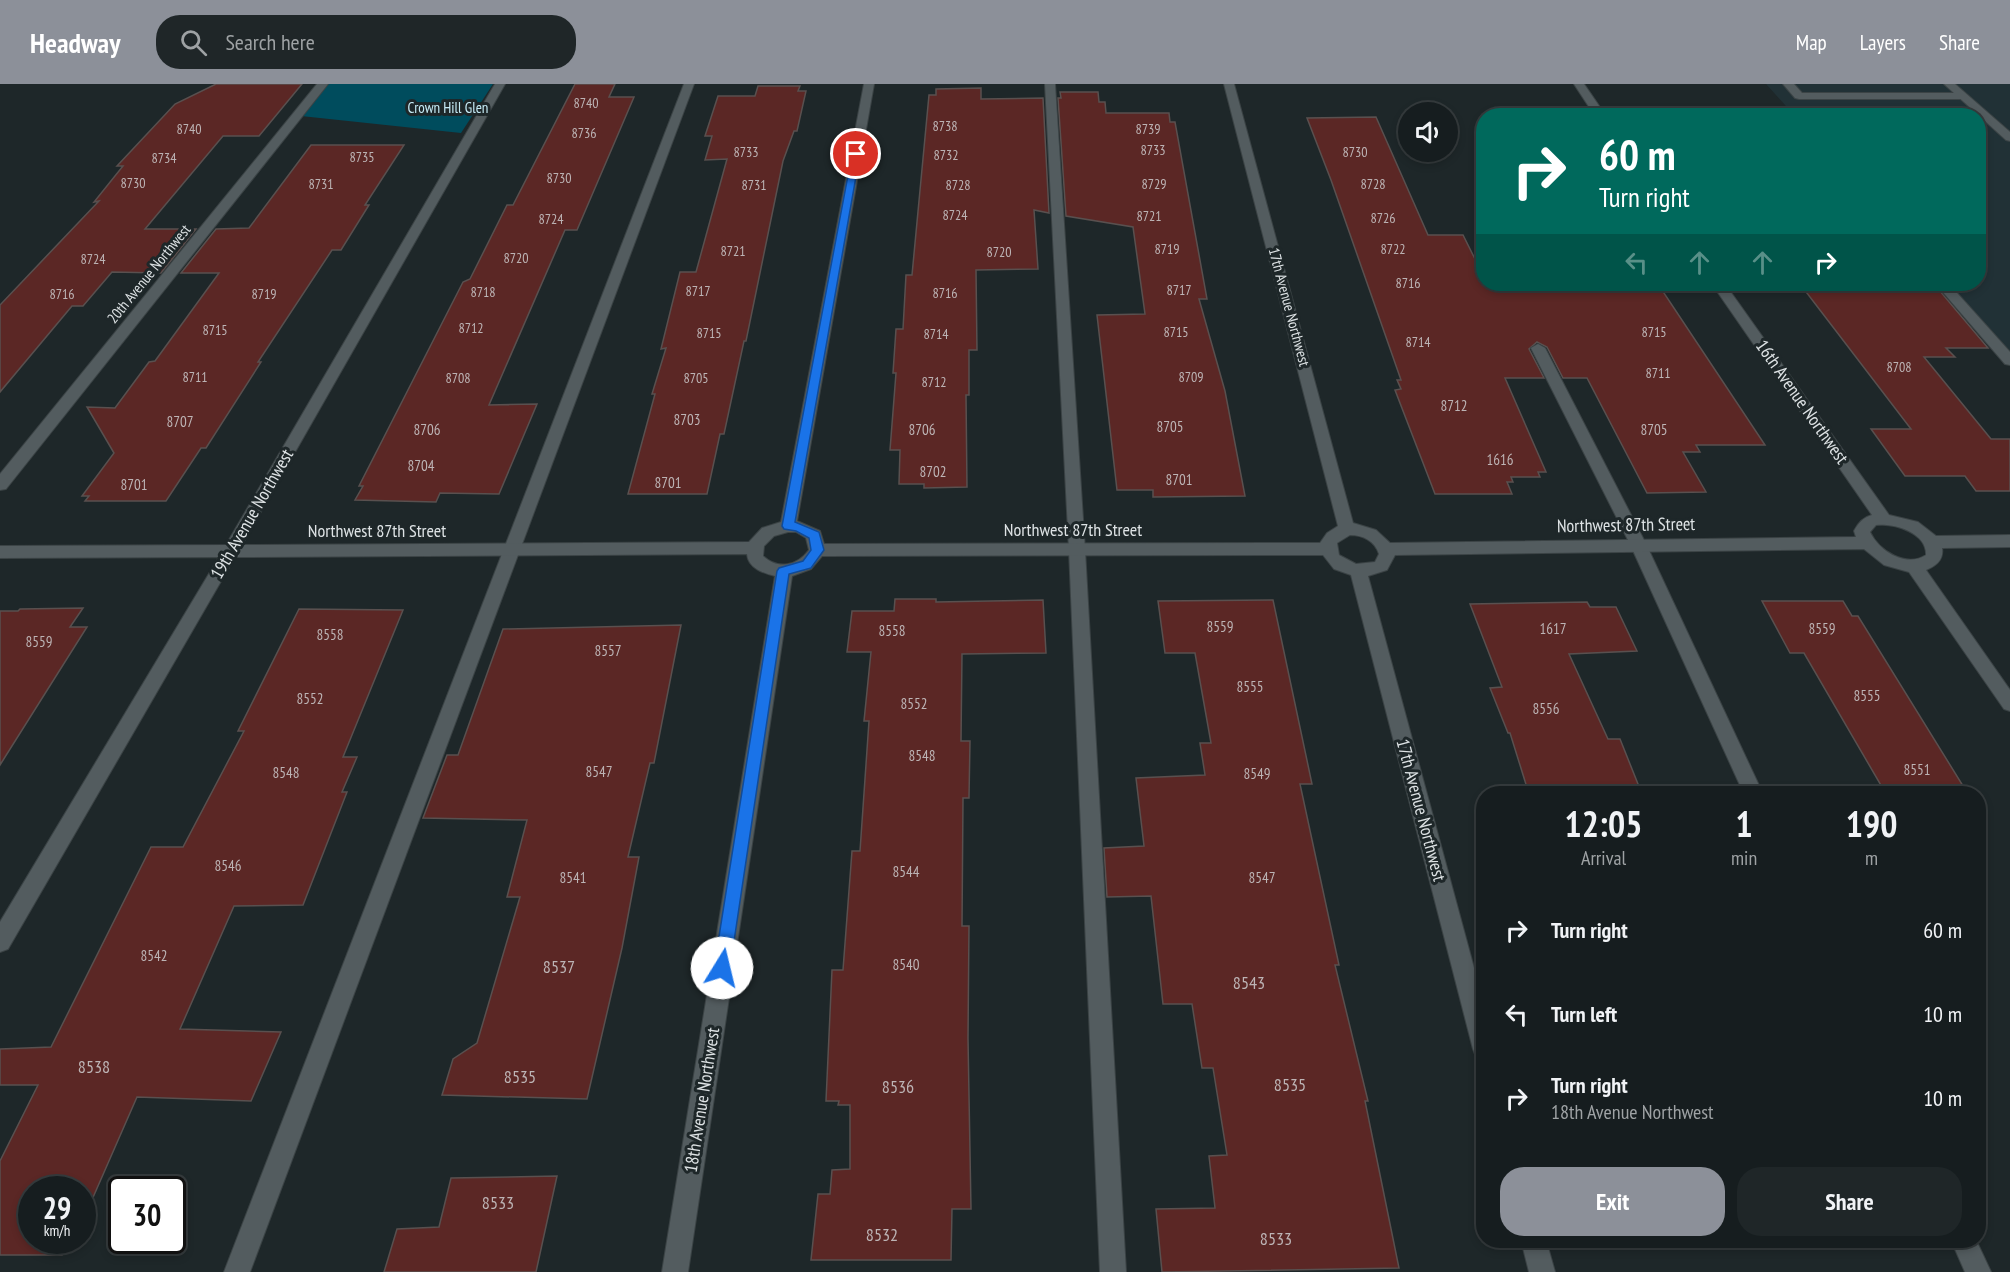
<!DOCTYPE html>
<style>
body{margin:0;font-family:"PT Sans Narrow",sans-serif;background:#1f2628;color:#f1f3f6;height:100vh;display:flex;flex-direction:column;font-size:22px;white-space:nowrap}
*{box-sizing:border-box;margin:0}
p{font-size:20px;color:#9ea2a4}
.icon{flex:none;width:33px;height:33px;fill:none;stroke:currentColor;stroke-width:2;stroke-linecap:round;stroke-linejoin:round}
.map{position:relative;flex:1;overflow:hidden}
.drawer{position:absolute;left:1476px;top:702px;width:510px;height:462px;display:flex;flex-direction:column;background:#161d1f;border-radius:24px;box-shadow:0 3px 9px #0003,0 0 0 2px #353b3d}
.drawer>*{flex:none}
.guide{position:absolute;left:1476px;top:24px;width:510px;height:183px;border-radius:24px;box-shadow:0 3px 9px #0003,0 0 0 2px #353b3d;background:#00695c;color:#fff;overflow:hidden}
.controls{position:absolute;left:1398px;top:18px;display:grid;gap:12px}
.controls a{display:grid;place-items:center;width:60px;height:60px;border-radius:50%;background:#161d1f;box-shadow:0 3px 9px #0003,0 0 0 2px #353b3d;font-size:30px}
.speed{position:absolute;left:18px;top:1092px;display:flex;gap:12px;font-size:30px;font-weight:700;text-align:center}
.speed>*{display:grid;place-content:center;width:78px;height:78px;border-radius:50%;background:#161d1f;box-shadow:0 3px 9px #0003,0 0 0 2px #353b3d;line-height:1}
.speed small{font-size:15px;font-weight:400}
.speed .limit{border:3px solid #111;border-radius:9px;background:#fff;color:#111}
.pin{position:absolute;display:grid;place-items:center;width:51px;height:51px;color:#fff;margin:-26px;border:3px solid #fff;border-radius:50%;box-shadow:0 2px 6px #0007}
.me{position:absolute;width:66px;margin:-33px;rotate:9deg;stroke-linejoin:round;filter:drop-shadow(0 0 4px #0008)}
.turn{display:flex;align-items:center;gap:21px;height:126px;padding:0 24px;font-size:27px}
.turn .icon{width:78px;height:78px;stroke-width:2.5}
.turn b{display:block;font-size:42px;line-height:51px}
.lanes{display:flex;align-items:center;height:57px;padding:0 24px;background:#0003;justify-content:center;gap:30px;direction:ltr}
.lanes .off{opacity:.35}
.eta{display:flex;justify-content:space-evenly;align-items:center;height:102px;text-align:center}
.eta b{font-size:36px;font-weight:800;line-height:42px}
.button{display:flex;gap:12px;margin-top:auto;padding:12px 24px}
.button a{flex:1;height:69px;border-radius:24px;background:#8c9099;color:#fff;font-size:24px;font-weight:800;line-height:69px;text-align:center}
.button a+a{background:#1f2628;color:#f1f3f6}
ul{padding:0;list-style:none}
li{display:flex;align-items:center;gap:18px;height:84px;padding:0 24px}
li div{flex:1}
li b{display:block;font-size:22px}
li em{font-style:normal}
header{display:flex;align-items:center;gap:36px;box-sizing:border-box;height:84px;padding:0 30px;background:#8c9099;color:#fff}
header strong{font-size:28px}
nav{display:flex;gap:33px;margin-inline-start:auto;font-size:21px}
.search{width:420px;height:54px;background:#1f2628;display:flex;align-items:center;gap:15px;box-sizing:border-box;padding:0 21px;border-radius:24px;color:#9ea2a4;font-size:22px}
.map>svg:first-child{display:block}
.built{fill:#213136}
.green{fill:#004c5d}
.building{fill:#5b2725;stroke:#59504f;stroke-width:1.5}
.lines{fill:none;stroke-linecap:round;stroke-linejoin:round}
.service-casing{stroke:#3b4345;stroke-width:2}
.minor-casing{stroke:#3b4345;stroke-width:2}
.secondary-casing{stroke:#3b4345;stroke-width:2}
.service{fill:#535c5f;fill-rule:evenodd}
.minor{fill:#535c5f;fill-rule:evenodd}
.secondary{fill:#535c5f;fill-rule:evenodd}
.route{fill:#1a73e8;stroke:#114b97;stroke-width:1.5}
.labels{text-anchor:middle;stroke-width:6;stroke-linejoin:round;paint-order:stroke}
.far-number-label{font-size:14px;fill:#bdb4b5}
.far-park-label{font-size:15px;fill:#c5ebf6;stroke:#1e2729}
.far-street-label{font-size:15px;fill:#dee3e5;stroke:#1e2729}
.number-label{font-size:15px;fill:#bdb4b5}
.street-label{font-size:18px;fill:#dee3e5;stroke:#1e2729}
.near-number-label{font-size:18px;fill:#bdb4b5}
</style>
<header>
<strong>Headway</strong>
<div class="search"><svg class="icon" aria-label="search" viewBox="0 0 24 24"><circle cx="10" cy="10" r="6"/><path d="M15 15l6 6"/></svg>Search here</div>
<nav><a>Map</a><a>Layers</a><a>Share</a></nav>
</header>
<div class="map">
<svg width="2010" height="1188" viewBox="0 0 2010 1188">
<rect width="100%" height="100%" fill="#1e2729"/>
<path class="built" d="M1766 0H2010V273L1945 200H1978V32L1794 31Z"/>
<path class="green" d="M326 0H493L461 49 301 32Z"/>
<g class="building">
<path d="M216 0H302L259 52H223L145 145H196L161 189 112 188 83 222H72L0 308V221L99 117 94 118 123 82H117L175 20Z"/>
<path d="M575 0H615L609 13H634L577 146H565L489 321 537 320 499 410 440 409 436 418 355 416 363 402H359L463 198 470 195 507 121H513Z"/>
<path d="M758 2H800L798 7H806L797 47H794L783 77 746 257H744L724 350H720L707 410H628L655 310H652L666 264 661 265 680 188H696L727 75 705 76 712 52H705L718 12H755Z"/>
<path d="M981 4V15L1043 14 1049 129 1034 126 1038 185 976 186 977 266H969V311H966L967 403 924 404V400H899L900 366H890L896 289H893L896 245H903L906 191H912L929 11H936V5Z"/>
<path d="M1060 8H1098L1099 18H1105L1106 29H1169L1170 38H1175L1207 215H1199L1225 307 1245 412 1153 413V406H1117L1097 231 1145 230 1133 143 1066 132 1058 14H1061Z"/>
<path d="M1376 33 1428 151H1463L1484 193V200H1658L1765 361H1696L1700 368H1683L1706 408 1647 409 1587 294H1563L1547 263 1537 258 1529 265 1544 294H1505L1546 388H1538L1540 393H1511L1513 398H1507L1512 410H1435L1395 306 1401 305 1397 296H1401L1331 96 1307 34Z"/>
<path d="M311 61H404L365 121H369L341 166H332L258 278H261L206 364H201L166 417H85L89 412H82L114 369 87 323 115 324 149 278 155 277 219 189H181L216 145 249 144Z"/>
<path d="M1800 200H1934L1988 264H1946L1955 273H1924L1991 355H2010V407H1976L1965 392H1905L1871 345H1911Z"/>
<path d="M895 515H936V518L1043 516 1046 569 962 570 961 657H970L969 714H963L962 842H969L968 954 971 1125H952L951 1176H811L818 1110H830L832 1086 850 1085V1021H838L839 1017H826L832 886H843L852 767H860L869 637H864L871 568H847L852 527H894Z"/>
<path d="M1273 516 1312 700H1300L1339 881H1335L1368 1017H1365L1399 1184 1162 1188 1156 1125 1215 1124 1209 1072 1227 1071 1213 984H1202L1192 920H1163L1151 812 1107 813 1104 764 1144 762 1136 694 1205 691 1200 659H1211L1195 569H1165L1158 517Z"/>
<path d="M1762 517H1843L1852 532H1858L1968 710H1886L1804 569H1790Z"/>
<path d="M1587 518 1590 523H1616L1637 567 1569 570 1608 655H1620L1642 710H1529L1510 649H1508L1490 604 1502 603 1470 520Z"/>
<path d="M83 524 70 543H87L0 681V527H18L20 525Z"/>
<path d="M299 525 403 526 343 673H357L342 708H347L303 821 234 822 180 945 281 948 251 1017 137 1013 84 1134 82 1106H32V1156H68L62 1171H0V1077L38 1001H0V965L51 963 151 763H183L244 647H238Z"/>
<path d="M681 541 654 679H650L628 773H639L622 864 587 1015 442 1011 453 975 477 959 520 813H507L527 736 423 734 447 671H458L503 545Z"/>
<path d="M557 1092 536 1188H384L397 1145 439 1143 451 1094Z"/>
</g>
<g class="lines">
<g class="service-casing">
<g id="service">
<path d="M684 0H694L250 1188H224Z"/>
<path d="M1045 0H1055L1085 466 1126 1188H1100L1069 466Z"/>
<path d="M1783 0H1794L1802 9H1963L1968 12 1963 15H1799L1795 14Z"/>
<path d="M1936 200H1949L2010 268V281L2005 280Z"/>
<path d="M1538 260 1545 264 1646 460 1763 710H1744L1630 460 1531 264Z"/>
<path d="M1951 1156H1976L1991 1188H1965Z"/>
</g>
</g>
<g class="minor-casing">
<g id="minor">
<path d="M317 0H328L6 405 0 406V390Z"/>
<path d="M495 0H505L242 461 749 458 762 444 781 438 864 0H874L797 437 820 447 824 460 1320 459 1327 449 1338 442 1224 0H1234L1353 439 1376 446 1390 459 1856 453 1854 447C1858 439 1864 433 1872 431L1712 200H1725L1889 431 1918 438 1936 452 2010 451V463L1942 464C1944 476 1936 482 1926 486L2010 606V627L2004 625 1909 488 1884 481 1864 465 1395 471 1387 486 1368 492 1484 921V976L1476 973 1473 965 1351 491 1334 485 1323 471 822 472 811 485 792 492 688 1188H662L775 492C763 489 748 484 747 470L235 473 8 865 0 868V838L219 473 0 474V462L226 461ZM1876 441C1895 439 1927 449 1926 471 1906 484 1879 467 1870 448ZM788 448H796L806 454 809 466C797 482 778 486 763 472L764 462 774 452ZM1350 451C1363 451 1375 457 1379 470L1375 478 1356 480 1339 471 1337 459Z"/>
<path d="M1574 0H1584L1606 32H1595Z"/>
<path d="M1521 1156H1546L1555 1188H1529Z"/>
</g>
</g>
<g class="secondary-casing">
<path id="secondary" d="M1944 0H1955L2010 48V57L2006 56Z"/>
</g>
<use href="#service" class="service"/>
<use href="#minor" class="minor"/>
<use href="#secondary" class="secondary"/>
</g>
<path class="route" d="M856 67 860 70 795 438 819 448 824 466 811 484 789 490 730 884 728 890 722 892 716 890 714 884 777 487 779 484 803 477 811 466 809 454 796 447 784 445 782 442 852 70Z"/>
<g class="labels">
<g class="far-number-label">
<text x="586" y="24">8740</text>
<text x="945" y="47">8738</text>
<text x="189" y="50">8740</text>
<text x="1148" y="50">8739</text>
<text x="584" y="54">8736</text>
<text x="1153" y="71">8733</text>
<text x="746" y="73">8733</text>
<text x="1355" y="73">8730</text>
<text x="946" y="76">8732</text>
<text x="362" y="78">8735</text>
<text x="164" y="79">8734</text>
<text x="559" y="99">8730</text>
<text x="133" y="104">8730</text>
<text x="321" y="105">8731</text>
<text x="1154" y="105">8729</text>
<text x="1373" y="105">8728</text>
<text x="754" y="106">8731</text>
<text x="958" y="106">8728</text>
<text x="955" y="136">8724</text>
<text x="1149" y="137">8721</text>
<text x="1383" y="139">8726</text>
<text x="551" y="140">8724</text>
<text x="1167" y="170">8719</text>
<text x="1393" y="170">8722</text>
<text x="733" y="172">8721</text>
<text x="999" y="173">8720</text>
<text x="516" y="179">8720</text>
<text x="93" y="180">8724</text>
<text x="1408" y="204">8716</text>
<text x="1179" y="211">8717</text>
<text x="698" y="212">8717</text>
<text x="483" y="213">8718</text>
<text x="945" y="214">8716</text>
<text x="62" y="215">8716</text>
<text x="264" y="215">8719</text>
<text x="471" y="249">8712</text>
<text x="215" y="251">8715</text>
<text x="1176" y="253">8715</text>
<text x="1654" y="253">8715</text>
<text x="709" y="254">8715</text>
<text x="936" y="255">8714</text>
<text x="1418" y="263">8714</text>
<text x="1899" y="288">8708</text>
<text x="1658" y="294">8711</text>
<text x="195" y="298">8711</text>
<text x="1191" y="298">8709</text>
<text x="458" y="299">8708</text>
<text x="696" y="299">8705</text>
<text x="934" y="303">8712</text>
</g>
<g class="far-park-label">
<text x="448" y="29">Crown Hill Glen</text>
</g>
<g class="far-street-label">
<text transform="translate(149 190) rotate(-51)" y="5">20th Avenue Northwest</text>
<text transform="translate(1289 223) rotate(75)" y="5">17th Avenue Northwest</text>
</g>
<g class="number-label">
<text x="1454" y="327">8712</text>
<text x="687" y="341">8703</text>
<text x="180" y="343">8707</text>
<text x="1170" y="348">8705</text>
<text x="427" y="351">8706</text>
<text x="922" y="351">8706</text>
<text x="1654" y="351">8705</text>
<text x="1500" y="381">1616</text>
<text x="421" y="387">8704</text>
<text x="933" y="393">8702</text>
<text x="1179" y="401">8701</text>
<text x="668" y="404">8701</text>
<text x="134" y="406">8701</text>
<text x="1220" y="548">8559</text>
<text x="1553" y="550">1617</text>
<text x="1822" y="550">8559</text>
<text x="892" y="552">8558</text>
<text x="330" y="556">8558</text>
<text x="39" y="563">8559</text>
<text x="608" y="572">8557</text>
<text x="1250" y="608">8555</text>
<text x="1867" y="617">8555</text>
<text x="310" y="620">8552</text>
<text x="914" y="625">8552</text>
<text x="1546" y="630">8556</text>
<text x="922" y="677">8548</text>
<text x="1917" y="691">8551</text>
<text x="599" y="693">8547</text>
<text x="286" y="694">8548</text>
<text x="1257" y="695">8549</text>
<text x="228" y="787">8546</text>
<text x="906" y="793">8544</text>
<text x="573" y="799">8541</text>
<text x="1262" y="799">8547</text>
<text x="154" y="877">8542</text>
<text x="906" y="886">8540</text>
</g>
<g class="street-label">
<text transform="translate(1802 318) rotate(55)" y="6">16th Avenue Northwest</text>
<text transform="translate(252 430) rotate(-60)" y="6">19th Avenue Northwest</text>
<text transform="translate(1626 441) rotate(-1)" y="6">Northwest 87th Street</text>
<text x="1073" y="452">Northwest 87th Street</text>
<text x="377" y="453">Northwest 87th Street</text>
<text transform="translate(1421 726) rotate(75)" y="6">17th Avenue Northwest</text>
<text transform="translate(702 1016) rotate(-81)" y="6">18th Avenue Northwest</text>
</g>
<g class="near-number-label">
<text x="559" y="889">8537</text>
<text x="1249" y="905">8543</text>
<text x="94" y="989">8538</text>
<text x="520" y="999">8535</text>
<text x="1290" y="1007">8535</text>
<text x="898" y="1009">8536</text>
<text x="498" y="1125">8533</text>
<text x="882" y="1157">8532</text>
<text x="1276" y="1161">8533</text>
</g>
</g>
</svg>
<div class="controls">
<a><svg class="icon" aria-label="sound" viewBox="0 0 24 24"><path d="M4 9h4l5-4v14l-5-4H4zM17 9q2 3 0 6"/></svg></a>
</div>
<div class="speed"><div>29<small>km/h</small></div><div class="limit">30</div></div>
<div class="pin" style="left:856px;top:70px;background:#d93025"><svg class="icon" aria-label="arrive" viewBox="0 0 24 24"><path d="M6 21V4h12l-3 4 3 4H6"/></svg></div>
<svg class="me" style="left:722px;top:884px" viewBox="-20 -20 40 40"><circle r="19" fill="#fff"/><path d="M0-13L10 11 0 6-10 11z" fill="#1a73e8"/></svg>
<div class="guide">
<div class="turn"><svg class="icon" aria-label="right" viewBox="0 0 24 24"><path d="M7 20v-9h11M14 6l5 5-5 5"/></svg><div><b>60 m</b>Turn right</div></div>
<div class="lanes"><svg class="icon off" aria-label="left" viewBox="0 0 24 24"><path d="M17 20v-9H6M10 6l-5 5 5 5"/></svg><svg class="icon off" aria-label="ahead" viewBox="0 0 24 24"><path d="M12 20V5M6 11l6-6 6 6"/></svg><svg class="icon off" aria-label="ahead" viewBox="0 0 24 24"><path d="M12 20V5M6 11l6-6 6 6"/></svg><svg class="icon" aria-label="right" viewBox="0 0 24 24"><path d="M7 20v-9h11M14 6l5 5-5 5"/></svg></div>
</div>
<section class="drawer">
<div class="eta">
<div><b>12:05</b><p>Arrival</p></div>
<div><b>1</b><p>min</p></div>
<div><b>190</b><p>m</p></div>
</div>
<ul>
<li><svg class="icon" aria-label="right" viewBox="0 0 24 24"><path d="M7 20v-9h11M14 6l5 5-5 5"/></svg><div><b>Turn right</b></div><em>60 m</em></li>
<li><svg class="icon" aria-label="left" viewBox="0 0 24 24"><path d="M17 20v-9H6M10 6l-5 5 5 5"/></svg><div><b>Turn left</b></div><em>10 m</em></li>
<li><svg class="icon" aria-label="right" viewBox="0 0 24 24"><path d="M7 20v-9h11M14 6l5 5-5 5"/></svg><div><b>Turn right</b><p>18th Avenue Northwest</p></div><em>10 m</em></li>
</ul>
<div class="button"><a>Exit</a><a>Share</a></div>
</section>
</div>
